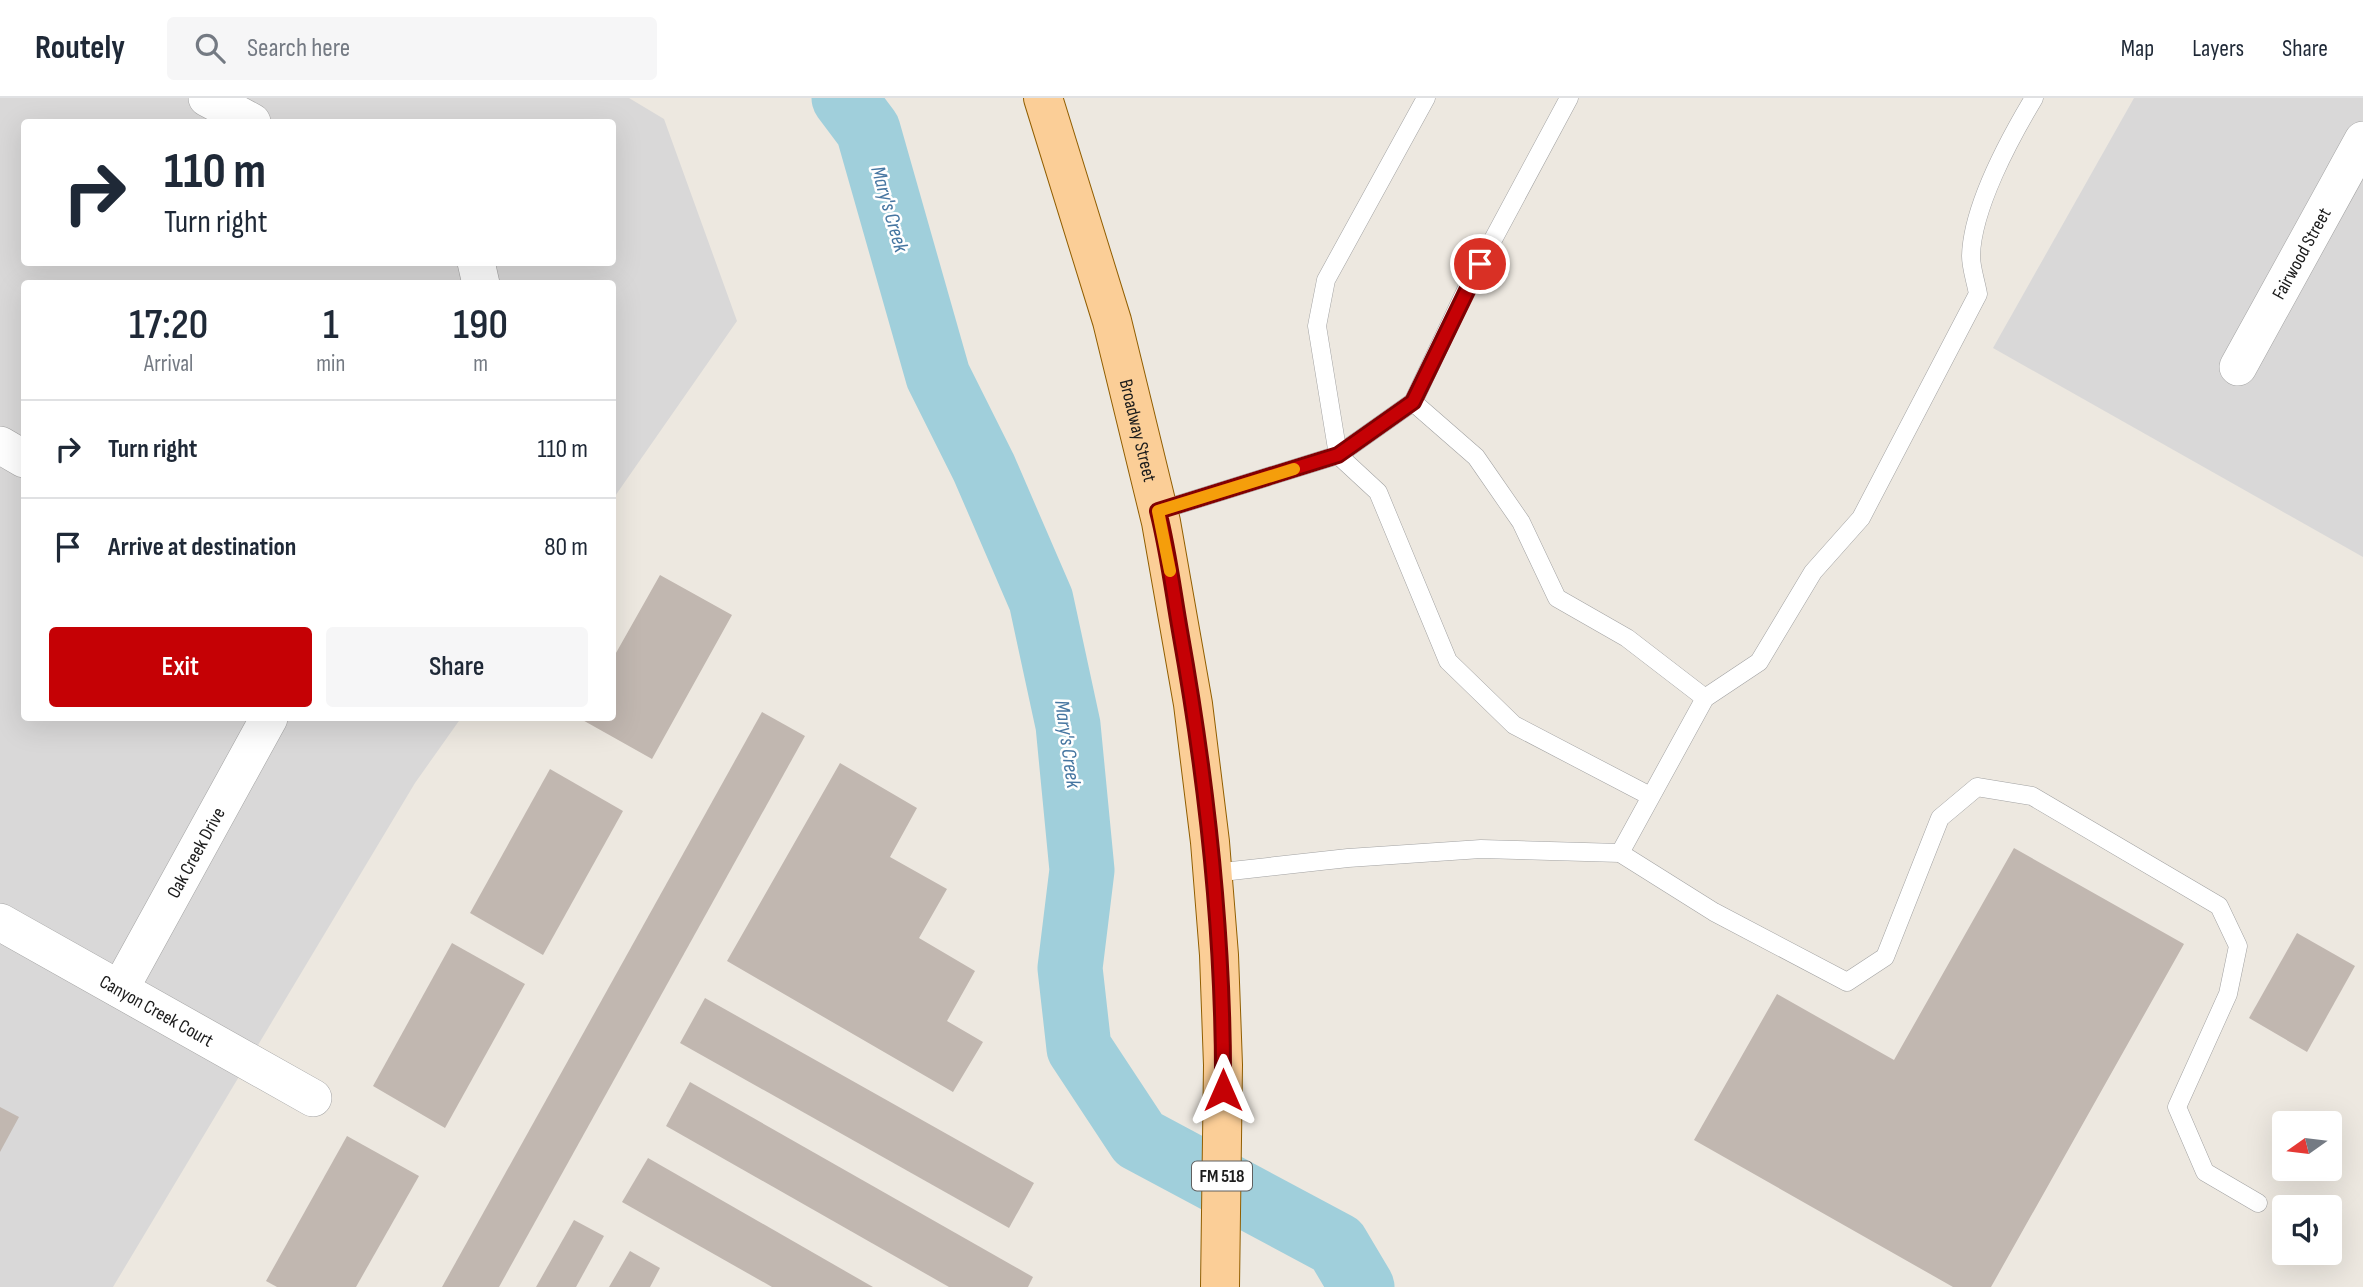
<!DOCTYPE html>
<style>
body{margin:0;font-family:"Sofia Sans Condensed",sans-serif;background:#f6f6f7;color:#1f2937;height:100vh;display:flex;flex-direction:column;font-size:26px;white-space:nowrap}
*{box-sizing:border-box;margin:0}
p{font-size:23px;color:#747a83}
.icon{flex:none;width:38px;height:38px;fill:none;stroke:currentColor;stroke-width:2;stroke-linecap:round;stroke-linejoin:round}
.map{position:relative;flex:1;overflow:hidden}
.details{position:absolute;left:21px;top:182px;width:595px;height:441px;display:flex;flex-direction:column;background:#fff;border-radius:7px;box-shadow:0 7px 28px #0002}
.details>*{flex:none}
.hud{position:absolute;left:21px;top:21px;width:595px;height:147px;border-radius:7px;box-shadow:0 7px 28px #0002;background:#fff;color:#1f2937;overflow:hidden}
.needle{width:46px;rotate:256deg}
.tools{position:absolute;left:2272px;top:1013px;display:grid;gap:14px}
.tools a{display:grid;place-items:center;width:70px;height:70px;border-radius:7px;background:#fff;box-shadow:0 7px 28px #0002;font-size:35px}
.pin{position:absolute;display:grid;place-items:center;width:60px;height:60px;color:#fff;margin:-30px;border:4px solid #fff;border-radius:50%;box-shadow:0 2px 7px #0007}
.me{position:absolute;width:77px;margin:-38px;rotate:0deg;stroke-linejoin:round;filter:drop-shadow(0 0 5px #0008)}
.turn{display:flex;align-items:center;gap:24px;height:147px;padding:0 28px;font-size:32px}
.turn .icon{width:91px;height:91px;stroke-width:2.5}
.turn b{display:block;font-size:49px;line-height:60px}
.eta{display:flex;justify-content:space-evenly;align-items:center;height:119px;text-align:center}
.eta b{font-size:42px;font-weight:600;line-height:49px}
.action{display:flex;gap:14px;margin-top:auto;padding:14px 28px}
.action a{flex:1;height:80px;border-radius:7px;background:#c50105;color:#fff;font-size:28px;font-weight:600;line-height:80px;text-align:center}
.action a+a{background:#f6f6f7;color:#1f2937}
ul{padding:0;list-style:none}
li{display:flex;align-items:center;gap:21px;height:98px;padding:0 28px;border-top:2px solid #e0e1e3}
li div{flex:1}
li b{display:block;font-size:26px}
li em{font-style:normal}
header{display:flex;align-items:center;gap:42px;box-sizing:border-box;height:98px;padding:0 35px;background:#fff;border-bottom:2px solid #e0e1e3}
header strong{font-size:33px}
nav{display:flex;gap:38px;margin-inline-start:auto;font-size:24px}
.search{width:490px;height:63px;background:#f6f6f7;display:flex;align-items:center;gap:18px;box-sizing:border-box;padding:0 24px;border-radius:7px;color:#747a83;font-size:26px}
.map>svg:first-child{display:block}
.residential{fill:#d9d8d8;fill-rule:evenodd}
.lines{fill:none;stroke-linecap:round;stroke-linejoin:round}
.river{stroke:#a0cfdb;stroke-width:65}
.building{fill:#c1b7b0}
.service-casing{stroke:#a2a2a2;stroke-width:19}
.minor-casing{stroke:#a2a2a2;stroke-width:38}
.primary-casing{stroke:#915e01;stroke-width:40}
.service{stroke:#fff;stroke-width:18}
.minor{stroke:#fff;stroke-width:37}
.primary{stroke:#fbce97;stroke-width:38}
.route-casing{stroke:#800103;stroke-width:18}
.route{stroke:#c50105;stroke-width:12}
.slow{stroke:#f59e0b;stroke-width:12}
.labels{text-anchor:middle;stroke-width:5;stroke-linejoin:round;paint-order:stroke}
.shield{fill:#fff;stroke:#5f5f5f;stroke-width:2}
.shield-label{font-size:18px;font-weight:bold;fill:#1b1b1b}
.street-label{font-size:19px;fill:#1b1b1b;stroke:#fff}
.water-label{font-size:21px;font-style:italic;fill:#4676a1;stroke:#fff}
</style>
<header>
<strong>Routely</strong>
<div class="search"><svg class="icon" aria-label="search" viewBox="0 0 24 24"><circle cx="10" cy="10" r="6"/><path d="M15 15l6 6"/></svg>Search here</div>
<nav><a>Map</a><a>Layers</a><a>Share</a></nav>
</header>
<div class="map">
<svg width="2363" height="1189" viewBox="0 0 2363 1189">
<rect width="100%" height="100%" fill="#ede8e0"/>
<g class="residential">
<path d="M0 0H629L664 21 737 223 613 401 612 186H24V620H461L415 685 113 1189H0ZM24 24H612V164H24Z"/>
<path d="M2134 0H2363V459L1993 250Z"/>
</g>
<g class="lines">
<path class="river" d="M844 0 868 32 938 278 984 370 1041 502 1068 627 1082 772 1070 870 1079 950 1139 1041 1337 1147 1362 1189"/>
</g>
<g class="building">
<path d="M660 477 732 517 652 661 579 620H612V562Z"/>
<path d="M762 614 805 638 499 1189H442Z"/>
<path d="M840 665 917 710 890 759 947 791 919 840 975 873 947 923 983 944 953 994 727 863Z"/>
<path d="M550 671 623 713 543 857 470 815Z"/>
<path d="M2014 750 2184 846 1991 1189H1953L1694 1042 1777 896 1894 962Z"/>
<path d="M2297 835 2355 868 2307 954 2249 920Z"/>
<path d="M452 845 525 886 445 1030 373 988Z"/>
<path d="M705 900 1034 1085 1009 1130 680 945Z"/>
<path d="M690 984 1033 1179 1028 1189H949L666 1028Z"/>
<path d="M0 1009 19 1019 0 1054Z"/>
<path d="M347 1038 419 1078 356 1189H277L266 1183Z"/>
<path d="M648 1060 873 1189H772L622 1104Z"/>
<path d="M574 1122 604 1138 576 1189H536Z"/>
<path d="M630 1153 660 1170 650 1189H609Z"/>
</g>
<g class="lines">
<g class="service-casing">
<g id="service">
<path d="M1426 0 1326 182 1317 228 1338 357 1413 304 1467 190 1569 0"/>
<path d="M1413 304 1476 359 1521 424 1557 500 1627 540 1705 600"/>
<path d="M1158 413 1338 357 1378 394 1448 563 1514 627 1650 698"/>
<path d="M1620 755 1705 600 1759 564 1813 474 1861 420 1978 196C1976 184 1971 170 1971 158 1972 110 2010 40 2034 0"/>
<path d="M1213 775 1348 760 1481 751 1620 755 1714 814 1847 884 1885 859 1940 720 1977 689 2032 698 2219 808 2238 848 2228 896 2177 1009 2205 1074 2258 1105"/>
</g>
</g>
<g class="minor-casing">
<g id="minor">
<path d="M207 0 252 24"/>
<path d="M476 164 481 186"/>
<path id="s1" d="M2238 269 2363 42"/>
<path d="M0 347 24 361"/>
<path id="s2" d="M0 824 313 1000"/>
<path id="s3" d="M120 891 269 620"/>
</g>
</g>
<g class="primary-casing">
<g id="primary">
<path id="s4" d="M1043 0 1112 223 1161 424 1193 606 1210 744 1219 857 1223 967 1220 1189"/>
</g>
</g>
<use href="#service" class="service"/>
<use href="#minor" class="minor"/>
<use href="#primary" class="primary"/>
</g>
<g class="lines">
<g class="route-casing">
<path id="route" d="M1223 992C1224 838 1207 684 1180 533 1173 493 1168 452 1158 413L1338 357 1413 304 1480 166"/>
</g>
<use href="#route" class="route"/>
<path class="slow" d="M1170 473 1158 413 1294 371"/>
</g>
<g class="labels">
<rect class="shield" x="1192" y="1063.5" width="60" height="29" rx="5"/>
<g class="shield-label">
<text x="1222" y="1084">FM 518</text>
</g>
<g class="street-label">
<text dy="7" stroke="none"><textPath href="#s1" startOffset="130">Fairwood Street</textPath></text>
<text dy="7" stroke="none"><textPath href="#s4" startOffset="346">Broadway Street</textPath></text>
<text dy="7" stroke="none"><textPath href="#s3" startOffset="156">Oak Creek Drive</textPath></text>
<text dy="7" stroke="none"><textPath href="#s2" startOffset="180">Canyon Creek Court</textPath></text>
</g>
<g class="water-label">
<text transform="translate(890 111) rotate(74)" y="7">Mary's Creek</text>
<text transform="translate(1068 646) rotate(82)" y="7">Mary's Creek</text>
</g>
</g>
</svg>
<div class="tools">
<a><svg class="needle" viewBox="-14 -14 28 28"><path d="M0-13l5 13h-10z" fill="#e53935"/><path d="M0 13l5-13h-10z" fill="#747a83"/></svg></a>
<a><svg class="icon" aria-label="sound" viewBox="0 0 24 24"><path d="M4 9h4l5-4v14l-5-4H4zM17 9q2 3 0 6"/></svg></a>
</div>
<div class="pin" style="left:1480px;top:166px;background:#d93025"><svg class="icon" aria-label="arrive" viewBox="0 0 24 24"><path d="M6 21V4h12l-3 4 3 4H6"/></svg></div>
<svg class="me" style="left:1223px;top:992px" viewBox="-20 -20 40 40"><path d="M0-17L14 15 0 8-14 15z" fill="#c50105" stroke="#fff" stroke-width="4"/></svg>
<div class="hud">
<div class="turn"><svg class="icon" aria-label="right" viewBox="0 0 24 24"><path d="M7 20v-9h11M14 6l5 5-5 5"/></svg><div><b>110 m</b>Turn right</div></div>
</div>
<section class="details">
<div class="eta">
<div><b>17:20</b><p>Arrival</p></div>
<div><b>1</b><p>min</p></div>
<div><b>190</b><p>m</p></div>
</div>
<ul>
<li><svg class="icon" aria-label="right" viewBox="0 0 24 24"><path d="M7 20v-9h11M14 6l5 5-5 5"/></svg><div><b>Turn right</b></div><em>110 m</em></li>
<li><svg class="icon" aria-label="arrive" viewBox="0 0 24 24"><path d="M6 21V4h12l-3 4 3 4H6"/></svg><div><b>Arrive at destination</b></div><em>80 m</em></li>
</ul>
<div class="action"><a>Exit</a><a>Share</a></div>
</section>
</div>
